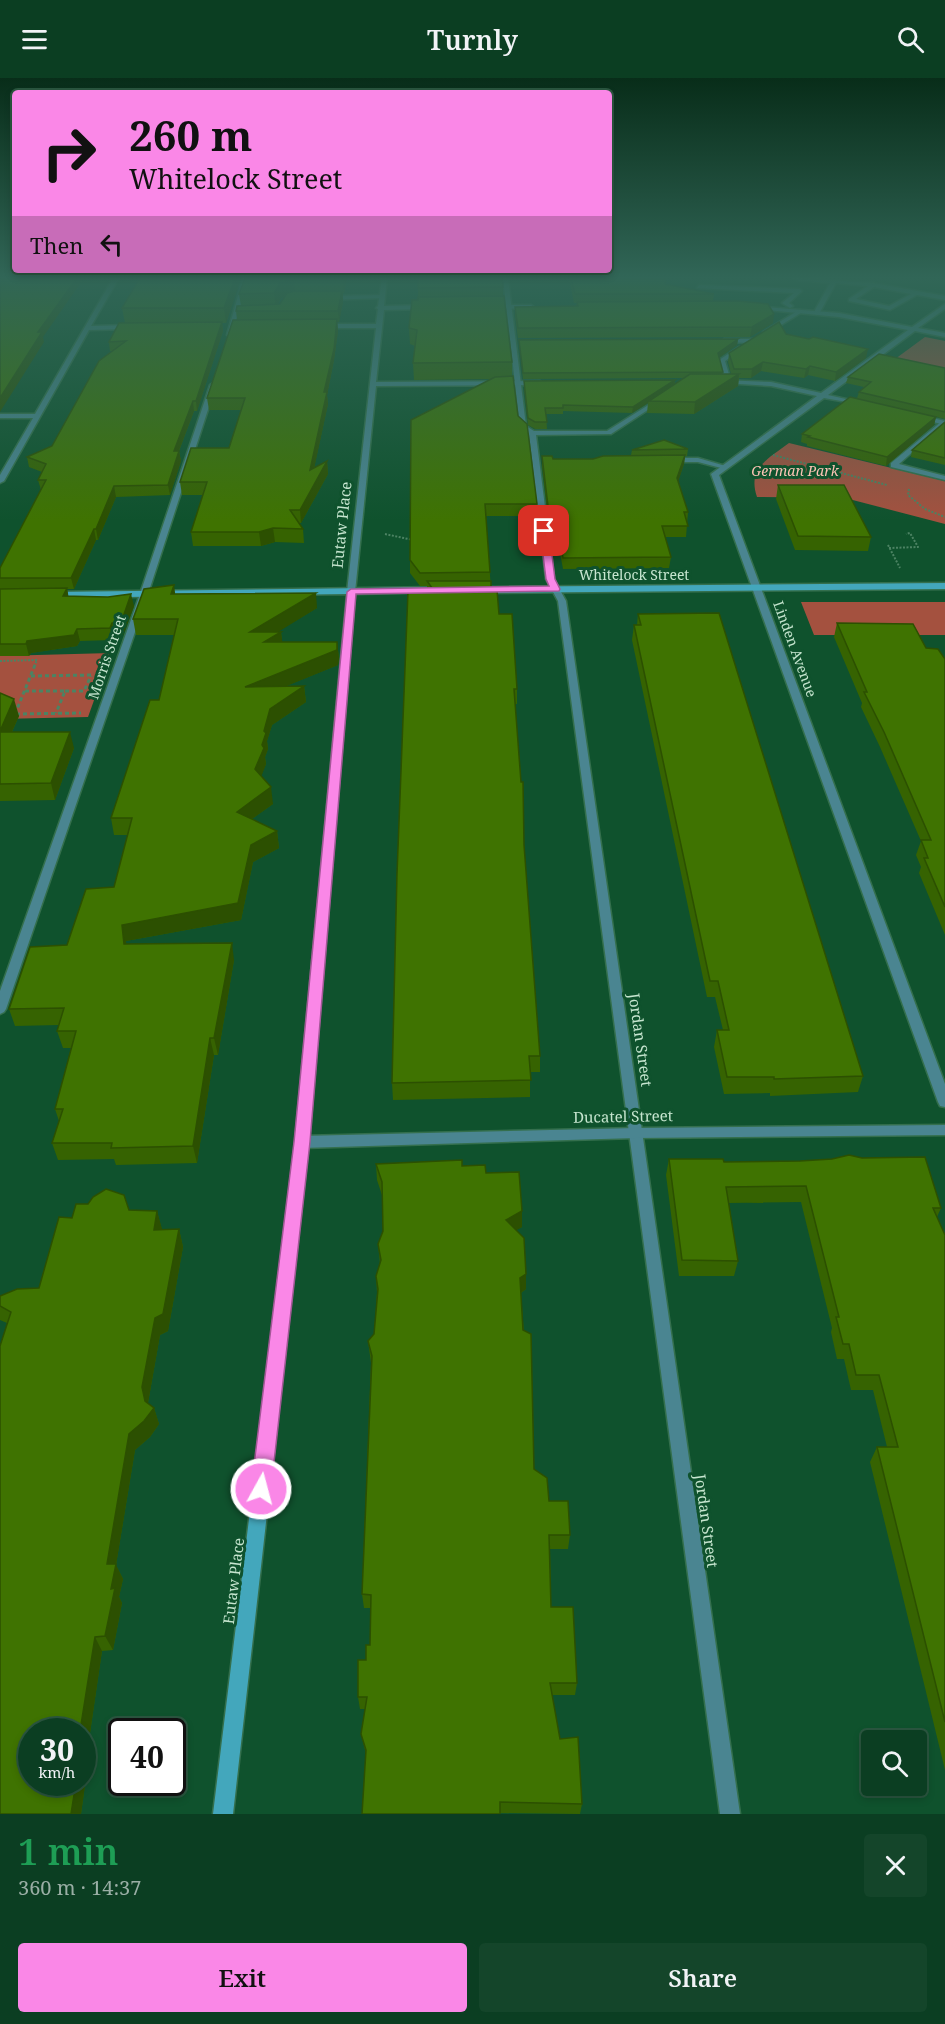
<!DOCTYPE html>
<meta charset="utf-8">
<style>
body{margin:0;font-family:"Noto Serif",serif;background:#14452a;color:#f1f3f6;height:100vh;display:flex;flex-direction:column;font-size:22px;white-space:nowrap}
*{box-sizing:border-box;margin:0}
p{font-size:20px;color:#9aaea5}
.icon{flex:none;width:33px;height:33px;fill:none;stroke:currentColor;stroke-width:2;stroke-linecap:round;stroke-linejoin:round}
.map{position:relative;height:1736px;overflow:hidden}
.sheet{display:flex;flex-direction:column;background:#0b3e22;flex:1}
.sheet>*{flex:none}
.banner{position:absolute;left:12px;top:12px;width:600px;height:183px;border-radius:6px;box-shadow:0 3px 9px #0003,0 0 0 2px #2b5740;background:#fa87e7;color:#111;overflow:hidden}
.controls{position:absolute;left:861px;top:1652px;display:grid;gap:12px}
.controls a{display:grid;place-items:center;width:66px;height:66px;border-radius:6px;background:#0b3e22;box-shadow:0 3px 9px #0003,0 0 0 2px #2b5740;font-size:30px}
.speed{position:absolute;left:18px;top:1640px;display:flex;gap:12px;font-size:30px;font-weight:700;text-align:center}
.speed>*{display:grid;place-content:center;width:78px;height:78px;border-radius:50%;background:#0b3e22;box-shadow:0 3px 9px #0003,0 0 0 2px #2b5740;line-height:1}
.speed small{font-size:15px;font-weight:400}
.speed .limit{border:3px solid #111;border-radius:9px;background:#fff;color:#111}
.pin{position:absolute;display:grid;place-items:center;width:51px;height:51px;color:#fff;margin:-26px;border-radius:12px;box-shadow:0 3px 9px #0006}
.me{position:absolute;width:66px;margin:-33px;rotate:7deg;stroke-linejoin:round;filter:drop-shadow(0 0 4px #0008)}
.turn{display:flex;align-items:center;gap:21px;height:126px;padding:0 18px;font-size:27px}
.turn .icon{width:78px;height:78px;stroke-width:2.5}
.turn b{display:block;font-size:42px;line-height:51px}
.then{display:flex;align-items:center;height:57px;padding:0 18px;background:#0003;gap:12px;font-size:22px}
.round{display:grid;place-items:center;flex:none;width:63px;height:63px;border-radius:6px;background:#14452a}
.summary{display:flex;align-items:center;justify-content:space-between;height:102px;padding:0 18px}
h1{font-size:36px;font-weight:600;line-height:45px;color:#1e9e55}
.primary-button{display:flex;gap:12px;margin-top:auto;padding:12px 18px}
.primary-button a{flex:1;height:69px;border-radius:6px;background:#fa87e7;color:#111;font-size:24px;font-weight:600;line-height:69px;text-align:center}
.primary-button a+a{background:#14452a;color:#f1f3f6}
header{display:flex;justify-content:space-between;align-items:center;height:78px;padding:0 18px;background:#0b3e22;font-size:27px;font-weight:600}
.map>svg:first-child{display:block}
.green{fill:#a4513f}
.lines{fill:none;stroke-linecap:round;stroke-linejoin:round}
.lane-casing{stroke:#346f4d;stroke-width:3}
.street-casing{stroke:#346f4d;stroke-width:3}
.secondary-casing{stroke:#346f4d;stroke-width:3}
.path-far1{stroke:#4c8363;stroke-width:2;stroke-dasharray:2 1.5;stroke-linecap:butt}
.path{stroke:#4c8363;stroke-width:3;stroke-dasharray:4 3;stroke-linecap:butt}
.lane{fill:#4a8591;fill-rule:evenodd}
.street{fill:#4a8591;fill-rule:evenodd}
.secondary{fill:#43a7bc;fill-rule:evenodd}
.wall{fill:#366301;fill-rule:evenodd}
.shaded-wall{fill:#2c5001}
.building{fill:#3f7301;stroke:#2c5001;stroke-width:1.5}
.route{fill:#fa87e7;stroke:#a25896;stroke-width:1.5}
.labels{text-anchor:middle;stroke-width:6;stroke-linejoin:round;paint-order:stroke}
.far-park-label{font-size:14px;font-style:italic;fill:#fcc3b5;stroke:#0f522d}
.far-street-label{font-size:14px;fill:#c6e5cf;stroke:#0f522d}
.street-label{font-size:15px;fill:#c6e5cf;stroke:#0f522d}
</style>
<header><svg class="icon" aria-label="menu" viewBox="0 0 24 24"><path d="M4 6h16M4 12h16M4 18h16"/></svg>Turnly<svg class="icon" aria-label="search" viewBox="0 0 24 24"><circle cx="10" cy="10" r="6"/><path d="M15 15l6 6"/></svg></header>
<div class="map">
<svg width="945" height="1736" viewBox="0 0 945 1736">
<rect width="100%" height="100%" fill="#0f522d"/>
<g class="green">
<path d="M925 259 945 263V296L891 284Z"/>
<path d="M789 365 945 403V446L845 420 757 419C747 390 768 381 789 365Z"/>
<path d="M801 524H945V557H814Z"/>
<path d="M111 575 88 639 0 641V578Z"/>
</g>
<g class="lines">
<g class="lane-casing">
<g id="lane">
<path d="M243 200H249L232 256 227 257Z"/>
<path d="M503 200H508L526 348 534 353H607L658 321 663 322 611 356 536 357 554 501 566 523 740 1736H720L558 523 546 501 529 356 520 349Z"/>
<path d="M794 200 873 205 945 218V222L917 217 890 232 849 223V221L868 208 836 205 820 234 817 236 814 234 830 205 796 202ZM874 209 911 216 889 228 856 221Z"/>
<path d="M699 207 799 211 802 213 789 225 793 228 790 230 782 225 794 215 697 210Z"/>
<path d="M381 217 383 220 327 222 324 220 327 218Z"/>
<path d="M799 232 804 233 768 255 763 254Z"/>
<path d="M724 261H753L756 263 753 265 722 264Z"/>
<path d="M739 269 744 270 725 283 731 303 726 304 719 282Z"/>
<path d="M213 305 216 307 148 516 6 931 4 934 0 936V913L140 516 210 307Z"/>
<path d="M942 343 944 344V346L899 386 945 398V402L891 389V385Z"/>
<path d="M667 380H698L729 389 725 391 698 384H670L666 382Z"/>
</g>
</g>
<g class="street-casing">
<g id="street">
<path d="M113 200H119L91 248 131 247 134 249 131 251 89 252 4 403 0 405V397L33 340H0V336H35Z"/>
<path d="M382 200H387L384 228 426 227 429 229 426 231 384 232 376 304 540 303 543 305 540 307 376 308 355 514 351 517 347 514 376 250H322L319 248 322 246H376L378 231 376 230 378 228Z"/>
<path d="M945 226V231L918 250 945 255V259L915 253 828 317 864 325V327L824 320 719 397 945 1006V1029L940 1028 938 1024 711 396 817 318 771 308 723 305 720 303 721 302 771 304 821 315 908 252 839 239 756 231 754 228 839 235 912 249Z"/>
<path d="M492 227H531L534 229 531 231 490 230Z"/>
<path d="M920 337 945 343V347L918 340 917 339Z"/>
<path d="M945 1047V1057L636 1060 302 1070 297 1068 295 1064 297 1060 302 1058 636 1050Z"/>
</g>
</g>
<g class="secondary-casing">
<g id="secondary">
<path d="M945 505V511L475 515 471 512 475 509Z"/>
<path d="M443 509 446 510V514L355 516 309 1064 233 1736H213L295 1064 347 516 52 520 48 517 52 514Z"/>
</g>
</g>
<g class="path-far1">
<path d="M773 377 887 407"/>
<path d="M909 411 908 417 925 431 945 439"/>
<path d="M385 456 413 462"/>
<path d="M888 467 900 490"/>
<path d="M889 470 918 469 910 455 906 456"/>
<path d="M0 583 37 582 34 589"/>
</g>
<g class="path">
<path d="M31 598 93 597"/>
<path d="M25 613H65L56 635"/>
<path d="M65 613H84L91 598"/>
<path d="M15 636 35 587"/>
<path d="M16 636 81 635"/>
</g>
<use href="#lane" class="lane"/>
<use href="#street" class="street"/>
<use href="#secondary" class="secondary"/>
</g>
<g class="wall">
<path d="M241 200 226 245H222L223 253 197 333H194L179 373 181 383 170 417 116 419 98 462H96L74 511H67L68 518 134 528 123 557H115L113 562 80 563 77 568 31 575 29 578H0V490L41 412 38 402 42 394 29 389 27 379 52 368 113 273H110L109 264 125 245 122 230Z"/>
<path d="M245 200H347L344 215H343V224L339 244H337L338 253 334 282 327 317 328 326 314 390 327 383 328 396 301 445H299L303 451 304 465 275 464 261 468H193L191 454 203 417H182L180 404 229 370 241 332H209L207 320 237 242 236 233 241 228 239 216ZM284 219 280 226H278L281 220Z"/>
<path d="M418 200 503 209V218L512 284V298L518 338 537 426 536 438H486L491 512 499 536 517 611V626H515L524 767 540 978V994H530V1019L393 1022 392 1005 427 514V508H420L410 495V482L490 301 414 302 413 285 415 268 410 266 409 250 418 219Z"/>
<path d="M569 200H666V206L714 216 713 223 773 245 750 259 518 260 515 238V229L576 228 577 225H574Z"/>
<path d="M786 256 866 280 835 303 808 297 804 300 761 293 751 300H739L738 308 694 336 647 335 648 325 632 335 563 333V336H546L547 351H535L528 347 524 309V303L675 302 674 307 685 300 523 301 519 262 738 261 737 267 719 280 723 294 722 296H731L728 284 729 275Z"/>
<path d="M945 290V341L936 339 934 347 886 388 807 368V366L801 364 802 356 857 320 859 314 864 309 846 305 848 299Z"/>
<path d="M945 344V387L911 379 912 372Z"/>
<path d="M688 371 687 378H685L684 386 678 403 688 434 686 459H665L671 479 669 490 563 491 553 438H548L542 388V378L553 381H593L631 377 632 372Z"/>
<path d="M778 407 871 459 868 473 795 472 776 421Z"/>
<path d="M175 516 317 530 277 554H281L282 564H337L339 580 338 587 286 608H304L306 624 272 647 267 663 268 671 265 679 266 686 261 698 273 726 252 741 277 753 279 770 253 784 241 842 126 863V866L234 882 218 977H214L197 1085 116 1087 114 1081 58 1082 52 1065 59 1043 55 1031 71 970H63L57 953 59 947 15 948 9 931 67 867 114 809 128 757H114L111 740 159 622 174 557H136L133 541Z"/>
<path d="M638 536 863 998 858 1014 770 1018V1015L724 1016 714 969 717 952H723L715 919H707L632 562 634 547H637Z"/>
<path d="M837 545 926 570 945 581V857L919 795 921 789 916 777 921 763 880 669 861 629 862 625 834 559Z"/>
<path d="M0 615 19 638 12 654 74 670 55 722 0 723Z"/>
<path d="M669 1081 724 1084 941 1130 937 1139 945 1157V1692L870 1384 877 1369H887L873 1312H851L844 1281H837L831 1254 832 1250 801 1124 729 1125 738 1183 734 1198H679L666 1097Z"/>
<path d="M376 1086 462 1088 486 1095 522 1149 516 1152 526 1211 521 1215 534 1391 549 1423 570 1457 568 1471H550L551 1529 577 1605 575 1617H552L560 1661 582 1726 580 1736 500 1735 366 1676 361 1656 365 1631H360L358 1619 370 1567 371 1530H364L362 1516 371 1285 368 1263 374 1256 377 1215 376 1198 380 1186 378 1166 383 1153 382 1117 377 1102Z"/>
<path d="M129 1132 157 1133 162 1152 179 1151 183 1169 168 1253 160 1257 148 1325 154 1330 159 1346 150 1359 135 1372 116 1487 123 1501 119 1519 122 1525 113 1572 102 1573 84 1696 86 1700 81 1736 7 1245 0 1242V1218L39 1210 72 1140Z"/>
</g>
<g class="shaded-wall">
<path d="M77 200H84L43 259 44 264 0 334V320L38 254Z"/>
<path d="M235 200H241L226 245 224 230Z"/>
<path d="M343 200H347L344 215Z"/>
<path d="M294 201 295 216 281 220 276 230 274 215 280 205Z"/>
<path d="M342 213 343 224 339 244 338 233Z"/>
<path d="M774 236 773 245 750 259 752 249Z"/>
<path d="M337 241 338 253 334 282 327 317 328 326 311 405 310 392Z"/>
<path d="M222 244 223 253 197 333 196 323Z"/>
<path d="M738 261 737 267 717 281 718 275Z"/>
<path d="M868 271 866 280 835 303 836 294Z"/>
<path d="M763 284 761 293 751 300 752 291Z"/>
<path d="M810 288 808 297 804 300 806 291Z"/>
<path d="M739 296 738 308 694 336 695 324Z"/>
<path d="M675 302 674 309 649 323 648 325 632 335 633 329Z"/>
<path d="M193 323 194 333 175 383 174 373Z"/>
<path d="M936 339 934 347 886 388 887 379Z"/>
<path d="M179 373 181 383 170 417 168 407Z"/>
<path d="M685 377 684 386 676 410 677 400Z"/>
<path d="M327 383 328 396 301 445 300 432Z"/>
<path d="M114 408 116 419 98 462 96 451Z"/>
<path d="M273 450 275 464 261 468 259 454Z"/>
<path d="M94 451 96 462 74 511 71 500Z"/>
<path d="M174 507 176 522 171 516Z"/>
<path d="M67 510 69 521 63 518Z"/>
<path d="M316 515 317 530 252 570 250 554Z"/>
<path d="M131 516 134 528 123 557 121 545Z"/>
<path d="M112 545 115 557 113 562 110 550Z"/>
<path d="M77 551 80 563 77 568 31 575 29 578 26 566 27 563Z"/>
<path d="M281 554 283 569 264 564Z"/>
<path d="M337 564 339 580 338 587 247 624 245 609Z"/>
<path d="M304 608 306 624 272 647 267 663 268 671 265 679 266 686 258 707 255 691 270 631Z"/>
<path d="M14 621 19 638 4 671 0 653Z"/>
<path d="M70 654 74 670 55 722 51 705Z"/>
<path d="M271 709 273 726 239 750 237 734Z"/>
<path d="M277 753 279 770 253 784 241 842 126 863 128 883 124 866 122 847 251 767Z"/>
<path d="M232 865 234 882 218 977 214 960Z"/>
<path d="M210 960 214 977 197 1085 193 1068Z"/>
<path d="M157 1133 162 1151 159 1169 154 1152Z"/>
<path d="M522 1133V1149L506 1158V1142Z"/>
<path d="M179 1151 183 1169 168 1253 160 1257 148 1325 154 1330 159 1346 150 1359 135 1372 116 1487 123 1501 119 1519 122 1525 113 1572 105 1558 111 1511 107 1486 129 1356 145 1323 142 1309 155 1240Z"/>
<path d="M526 1196V1211L519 1216 520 1200Z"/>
<path d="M95 1559 102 1573 84 1696 86 1700 81 1736H71L76 1704H82V1653H80Z"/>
</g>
<g class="building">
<path d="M0 200H77L38 254H42L0 320Z"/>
<path d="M140 200H235L224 230H122Z"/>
<path d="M245 200H344H343L294 201 280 205 274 215 239 216Z"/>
<path d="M418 200H502L503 209 418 210Z"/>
<path d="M571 200H666L665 206 714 216H575Z"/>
<path d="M295 213H342L338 233H236L237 228 280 226 287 215Z"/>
<path d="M504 218 512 284 413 285 417 252 409 250 412 222H418V219Z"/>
<path d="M738 223 768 226 774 236 752 249 518 250 515 229 578 228 577 224Z"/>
<path d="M337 241 334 271 324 314H327L310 392 327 383 300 432H290L303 451 273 450 259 454H191L207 404H180L191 370H229L245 320H207L233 242Z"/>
<path d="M222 244 196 323H193L174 373H179L168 407 114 408 96 451H94L71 500H0V490L46 402H38L46 386 27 379 52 368 99 283 126 263 109 264 119 245Z"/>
<path d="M779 244 786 256 809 261 813 259 868 271 836 294 810 288 806 291 763 284 752 291H734L729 275Z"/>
<path d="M738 261 718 275 723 294 523 295 519 262Z"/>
<path d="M879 276 945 290V334L859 314 871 304 848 299Z"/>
<path d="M690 296H739L695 324 649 323Z"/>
<path d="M513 298 518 338 527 346 537 426H485L490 494 420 495 410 482 411 342 495 299Z"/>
<path d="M675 302 633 329 563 327V330H545L547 344H535L528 340 524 303Z"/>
<path d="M850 319 936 339 887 379 808 359 810 358 802 356Z"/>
<path d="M945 344V380L912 372Z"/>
<path d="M664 362 688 371 632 372Z"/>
<path d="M685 377 677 400 688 434H684L688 448H662L671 479 563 480 554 428H548L542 378H552L553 381H593L603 378Z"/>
<path d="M778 407H844L871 459 798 458Z"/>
<path d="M427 503H491V512H497L499 536H512L517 611H514L521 704H523L524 767 540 978H529L531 1002 392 1005 397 796 408 513 435 514Z"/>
<path d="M174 507 171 516 316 515 250 554H281L264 564H337V572L245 609 304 608 270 631 264 653 266 655 262 667 264 670 255 691 271 709 237 734 277 753 251 767 238 825 122 847 124 866 232 865 214 960H210L193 1068 111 1070 112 1065H52L63 1031H55L76 953H57L64 930 9 931 30 869 67 867 86 811 114 809 132 740H111L150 622H159L178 541H133L144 511Z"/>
<path d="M67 510 63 518 108 519 131 516 121 545H112L110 550 77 551 74 557 27 563 26 566H0V511Z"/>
<path d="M719 535 863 998 774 1001V999H727L717 952H729L718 903H710L634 547H641L638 536Z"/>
<path d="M837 545 913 546 926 570 938 571 945 581V829L924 780H928L921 762H931L884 654 864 614H867Z"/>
<path d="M0 615 14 621 0 653Z"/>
<path d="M0 654H70L51 705 0 706Z"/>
<path d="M849 1077 862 1080 925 1079 941 1130H933L945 1157V1644L877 1369H898L879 1297H856L849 1266H843L836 1239H839L806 1108 726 1109 738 1183 682 1182 669 1081H723L724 1084 800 1083 832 1081Z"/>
<path d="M462 1082V1088L485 1087 486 1095 519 1094 522 1133 506 1142 524 1160 526 1196 520 1200 523 1252 531 1256 534 1391 547 1400 549 1423H568L570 1457H549L551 1529H573L577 1605H550L560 1661 578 1659 582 1726 500 1724V1736H362L366 1672 361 1656 367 1619H358V1582H366V1567H370L371 1517 362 1516 372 1278 368 1263 374 1256 378 1211 376 1198 381 1182 378 1166 383 1153 382 1104 376 1086Z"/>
<path d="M106 1111 124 1117 129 1132 157 1133 154 1152 179 1151 163 1236 155 1240 142 1309 145 1323 154 1330 144 1343 129 1356 107 1486H116L111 1511 115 1510 105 1558 95 1559 80 1653H32V1704H76L71 1736H0V1268L11 1234 0 1228V1218L17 1211 39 1210 59 1139 72 1140 76 1126H88L93 1119Z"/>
</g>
<linearGradient id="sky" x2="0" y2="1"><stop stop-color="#082d19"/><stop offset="0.45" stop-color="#316657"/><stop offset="1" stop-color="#316657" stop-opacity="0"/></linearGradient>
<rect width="945" height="443" fill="url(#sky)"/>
<path class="route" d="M544 450 549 453 555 501 560 511 559 513 356 516 310 1064 271 1411 268 1418 261 1421 254 1418 251 1411 294 1064 347 514 351 511 549 508 546 501 540 453Z"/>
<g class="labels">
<g class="far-park-label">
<text x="795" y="398">German Park</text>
</g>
<g class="far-street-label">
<text x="634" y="502">Whitelock Street</text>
<text transform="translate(795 571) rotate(70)" y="5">Linden Avenue</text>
<text transform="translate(107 579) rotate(-71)" y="5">Morris Street</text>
</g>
<g class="street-label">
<text transform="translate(342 447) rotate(-84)" y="5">Eutaw Place</text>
<text transform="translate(640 962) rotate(82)" y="5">Jordan Street</text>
<text transform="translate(623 1039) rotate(-1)" y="5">Ducatel Street</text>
<text transform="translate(706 1443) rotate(82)" y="5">Jordan Street</text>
<text transform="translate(234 1503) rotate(-83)" y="5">Eutaw Place</text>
</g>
</g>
</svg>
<div class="controls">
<a><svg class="icon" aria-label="search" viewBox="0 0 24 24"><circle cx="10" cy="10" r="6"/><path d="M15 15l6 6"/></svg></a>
</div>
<div class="speed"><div>30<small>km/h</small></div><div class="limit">40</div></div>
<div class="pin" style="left:544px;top:453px;background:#d93025"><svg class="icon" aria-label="arrive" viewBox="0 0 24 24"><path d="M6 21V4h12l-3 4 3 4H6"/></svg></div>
<svg class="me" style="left:261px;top:1411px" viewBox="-20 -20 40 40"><circle r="17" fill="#fa87e7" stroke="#fff" stroke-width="3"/><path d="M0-11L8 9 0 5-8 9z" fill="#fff"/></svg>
<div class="banner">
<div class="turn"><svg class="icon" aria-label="right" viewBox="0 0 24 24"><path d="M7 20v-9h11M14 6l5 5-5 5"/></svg><div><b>260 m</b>Whitelock Street</div></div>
<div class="then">Then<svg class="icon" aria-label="left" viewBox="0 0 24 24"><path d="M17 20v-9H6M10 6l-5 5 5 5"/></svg></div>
</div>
</div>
<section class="sheet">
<div class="summary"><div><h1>1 min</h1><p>360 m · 14:37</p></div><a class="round"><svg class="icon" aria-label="close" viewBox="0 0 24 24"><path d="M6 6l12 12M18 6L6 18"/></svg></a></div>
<div class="primary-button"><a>Exit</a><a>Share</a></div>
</section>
